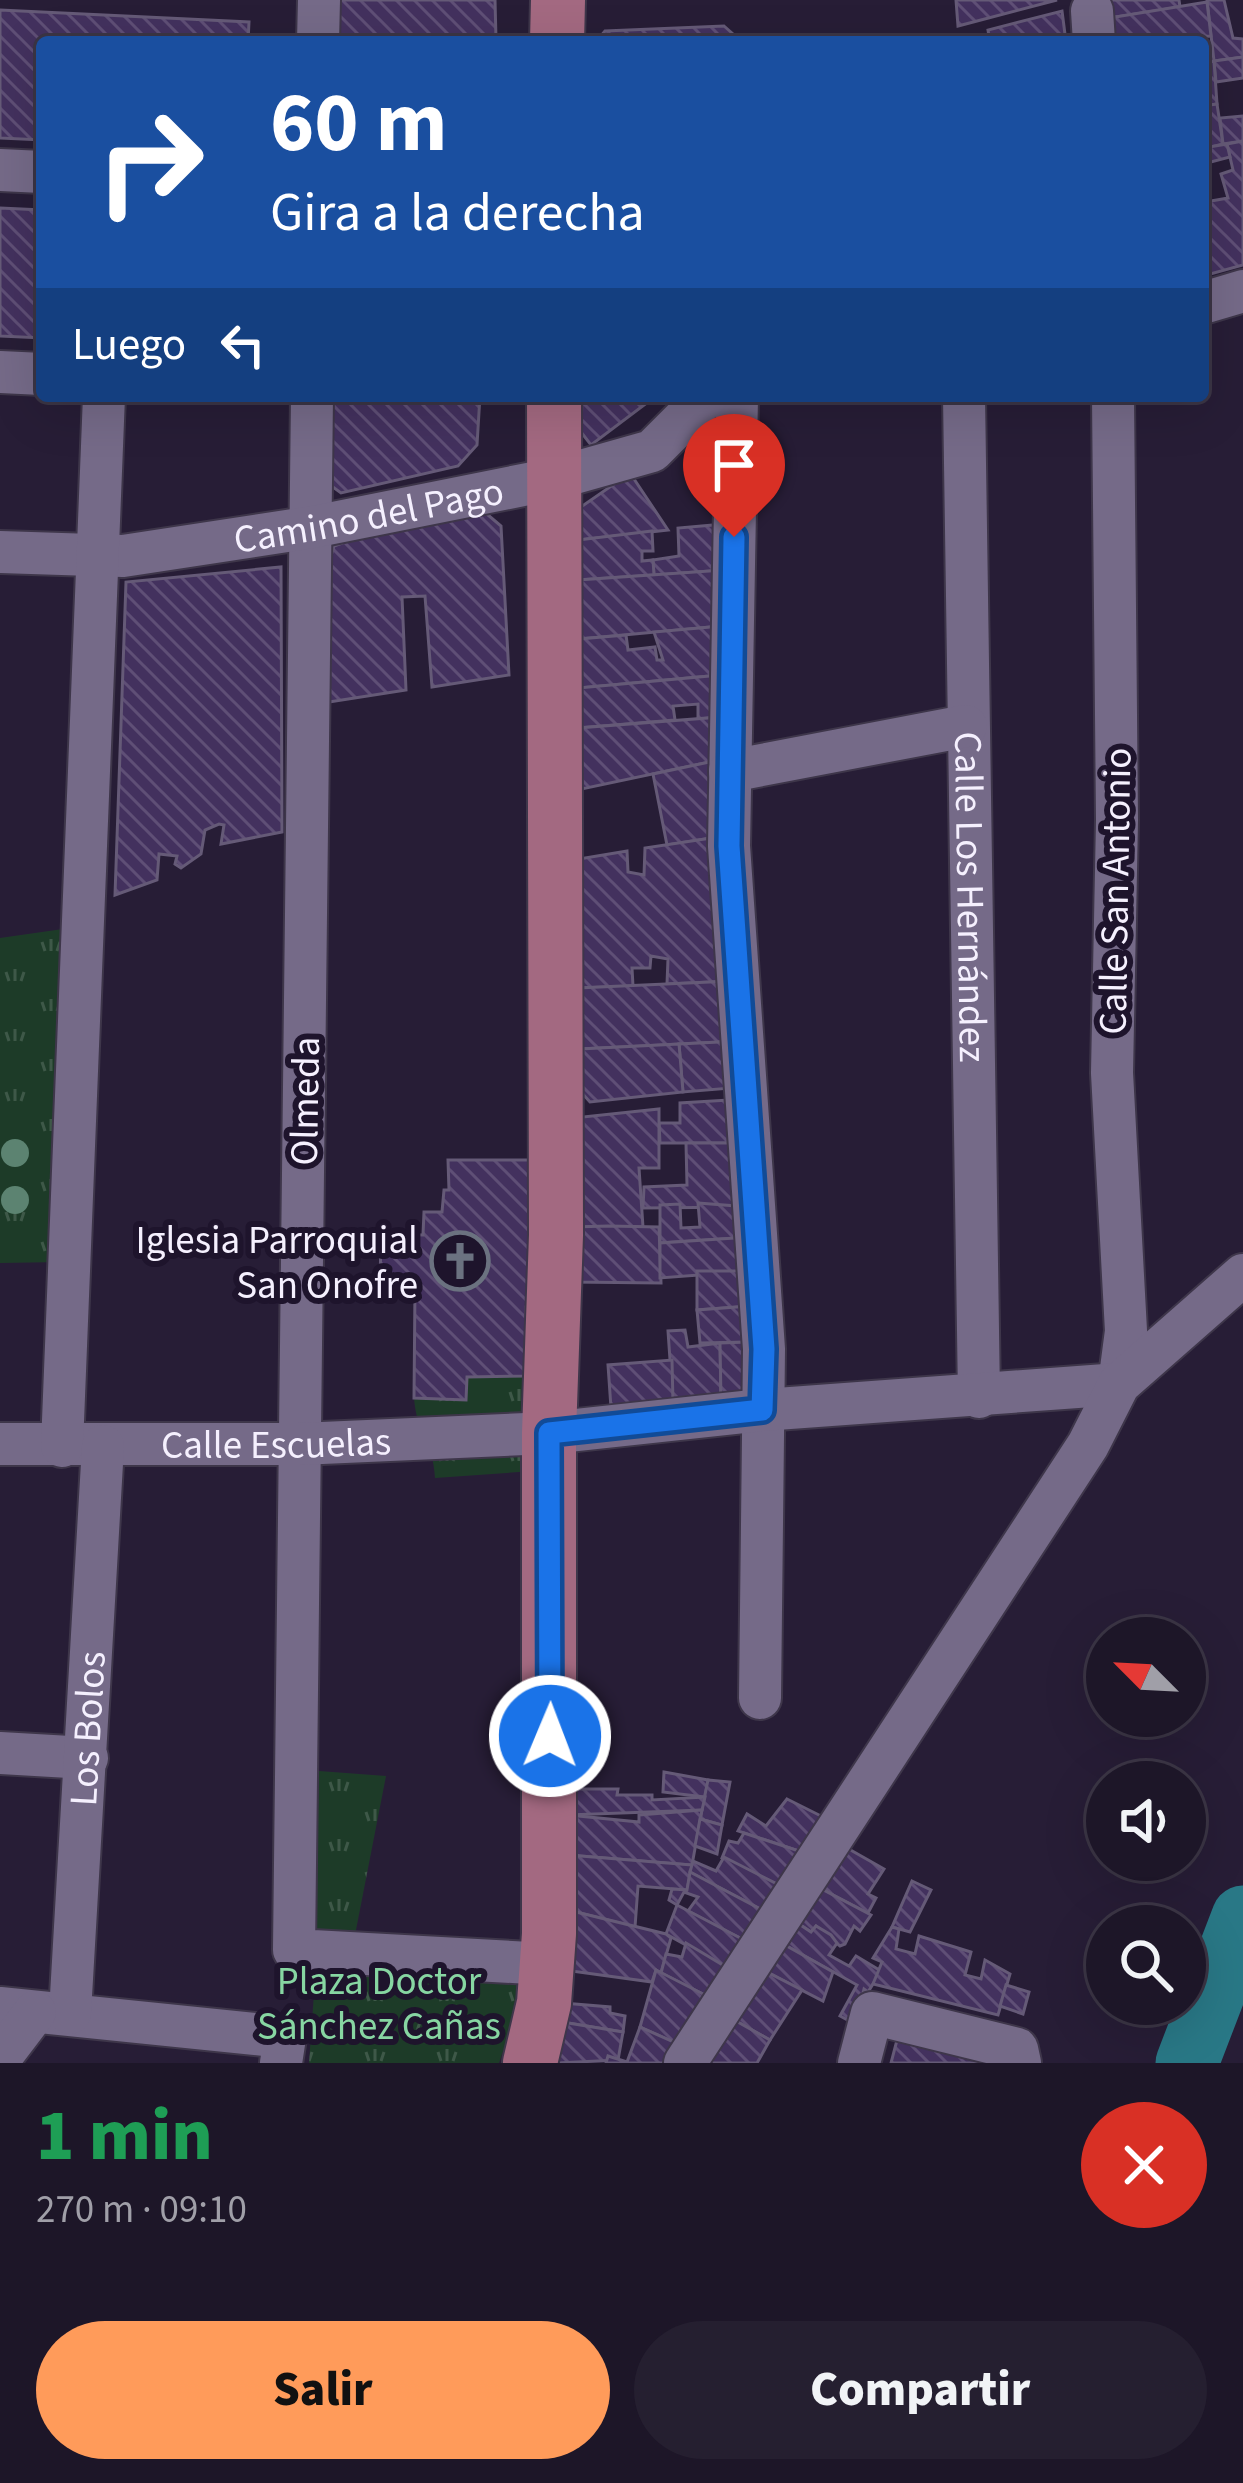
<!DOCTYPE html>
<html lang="es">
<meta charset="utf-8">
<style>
body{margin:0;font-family:"Source Sans 3",sans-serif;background:#251f30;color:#f1f3f6;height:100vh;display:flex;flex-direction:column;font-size:45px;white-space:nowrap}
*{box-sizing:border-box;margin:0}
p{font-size:39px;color:#a09fa8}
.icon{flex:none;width:66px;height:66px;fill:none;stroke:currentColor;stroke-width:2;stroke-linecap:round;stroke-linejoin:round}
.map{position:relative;height:2063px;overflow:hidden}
.panel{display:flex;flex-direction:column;background:#1d1628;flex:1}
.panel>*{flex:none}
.top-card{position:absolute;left:36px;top:36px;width:1173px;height:366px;border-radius:12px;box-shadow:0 12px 48px #0002,0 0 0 3px #3b3545;background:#1a4fa0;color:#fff;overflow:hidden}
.needle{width:78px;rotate:294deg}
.fabs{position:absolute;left:1086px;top:1617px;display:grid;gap:24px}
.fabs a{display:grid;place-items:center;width:120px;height:120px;border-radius:50%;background:#1d1628;box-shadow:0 12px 48px #0002,0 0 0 3px #3b3545;font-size:60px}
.pin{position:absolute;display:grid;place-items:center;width:102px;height:102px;color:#fff;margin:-123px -51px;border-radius:50% 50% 50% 0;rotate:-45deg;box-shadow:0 0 12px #0007}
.pin .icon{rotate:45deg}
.me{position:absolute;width:132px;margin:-66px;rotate:1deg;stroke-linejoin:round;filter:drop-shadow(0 0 9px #0008)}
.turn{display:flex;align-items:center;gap:42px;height:252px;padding:0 36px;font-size:54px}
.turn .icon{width:156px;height:156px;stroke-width:2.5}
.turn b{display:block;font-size:84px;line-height:102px}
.then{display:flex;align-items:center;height:114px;padding:0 36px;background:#0003;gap:24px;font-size:45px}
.round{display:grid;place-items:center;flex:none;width:126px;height:126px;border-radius:63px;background:#251f30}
.summary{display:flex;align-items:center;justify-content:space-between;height:204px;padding:0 36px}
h1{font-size:72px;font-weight:800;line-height:90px;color:#1e9e55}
.cta{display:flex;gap:24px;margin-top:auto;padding:24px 36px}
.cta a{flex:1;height:138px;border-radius:72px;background:#ff9b5a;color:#111;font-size:48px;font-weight:800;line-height:138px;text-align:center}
.cta a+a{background:#251f30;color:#f1f3f6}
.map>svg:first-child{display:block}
.grass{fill:url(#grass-tufts)}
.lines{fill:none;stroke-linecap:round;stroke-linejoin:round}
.river{stroke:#297886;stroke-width:63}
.building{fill:url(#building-back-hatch);stroke:#655a77;stroke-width:3}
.minor-casing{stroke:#3e364a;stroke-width:46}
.major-casing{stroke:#3e364a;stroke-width:58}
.minor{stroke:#756a88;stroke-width:42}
.major{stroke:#a36981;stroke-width:54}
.tree{fill:#5c8371}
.route-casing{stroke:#114b97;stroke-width:30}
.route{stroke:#1a73e8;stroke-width:21}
.labels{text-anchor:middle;stroke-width:12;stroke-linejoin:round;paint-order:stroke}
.street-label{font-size:39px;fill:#f5f0fe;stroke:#1e142c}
.poi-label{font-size:39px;fill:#f5f0fe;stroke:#1e142c;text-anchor:end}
.park-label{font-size:39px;fill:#87d6a2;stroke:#1e142c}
</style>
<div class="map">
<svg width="1243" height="2063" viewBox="0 0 1243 2063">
<defs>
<pattern id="grass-tufts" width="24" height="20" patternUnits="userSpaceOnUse" patternTransform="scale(3)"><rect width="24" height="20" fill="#1d3b28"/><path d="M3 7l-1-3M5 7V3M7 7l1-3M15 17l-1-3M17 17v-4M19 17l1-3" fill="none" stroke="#3e5848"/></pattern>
<pattern id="building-back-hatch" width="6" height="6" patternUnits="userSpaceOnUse" patternTransform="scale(3)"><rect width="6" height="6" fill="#43315e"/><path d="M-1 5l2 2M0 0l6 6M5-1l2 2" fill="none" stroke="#5f4f76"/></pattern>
</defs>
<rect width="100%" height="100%" fill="#271d36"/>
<g class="grass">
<path d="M63 929 61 1262 0 1263V938Z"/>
<path d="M525 1376 533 1471 435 1478C433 1439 417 1436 414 1398L465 1400 467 1377Z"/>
<path d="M319 1771 386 1776 355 1935 315 1933Z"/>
<path d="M318 1938 539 1947 499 2063H309Z"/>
</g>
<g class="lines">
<path class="river" d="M1187 2063 1243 1917"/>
</g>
<g class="building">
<path d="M337 0H495L496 39 335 42Z"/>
<path d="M956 0H1057L958 26Z"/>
<path d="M1100 0H1179L1180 7 1103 19Z"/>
<path d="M1207 0H1224L1233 38 1243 39V57L1214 61Z"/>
<path d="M1207 2 1211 36 1106 42 1103 19Z"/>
<path d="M0 10 249 22 248 42H42V140L0 138Z"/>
<path d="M1062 11 1066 42H990L988 30Z"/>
<path d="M724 26 742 42H596L605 31Z"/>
<path d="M1243 57V78L1216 82 1214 61Z"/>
<path d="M1214 61 1217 104 1203 106V63Z"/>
<path d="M1217 104 1223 144 1207 148 1203 106Z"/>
<path d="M1243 116V141L1223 144 1220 118Z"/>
<path d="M1243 141V265L1203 276V196L1209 194 1211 201 1228 198 1221 174 1233 170 1227 144Z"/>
<path d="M1227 144 1230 157 1203 164V148Z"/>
<path d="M0 208 42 210V338L0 336Z"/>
<path d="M325 396H480L477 445 458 466 341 493 322 479Z"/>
<path d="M582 396H656L591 445 581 432Z"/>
<path d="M630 473 668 530 578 540V509Z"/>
<path d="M481 509 501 526 509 675 432 687 425 596 402 597 406 690 329 702V562L334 546 426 513Z"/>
<path d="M725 524 724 570 654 575 653 560 679 556 678 528Z"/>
<path d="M652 531 653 551H642V561L653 560 654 575 578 580V540Z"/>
<path d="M281 567 282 832 221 844 224 825 219 824 205 830 201 854 181 868 175 864 177 856 159 854 157 880 115 895 126 582Z"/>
<path d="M724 570 722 626 579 639 578 580Z"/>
<path d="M722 626 721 675 578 688 579 639 626 635 628 650 655 647 657 660H663L654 632Z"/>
<path d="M721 675V717L698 719V704L673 706 675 720 578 728V688Z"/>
<path d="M721 717 714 761 577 790 578 728Z"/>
<path d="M714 761 718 837 667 845 653 774Z"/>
<path d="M718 837 732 981 667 984 668 959 651 956 650 968H632L633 986 578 988 579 859 627 851 628 872 644 875 645 848Z"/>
<path d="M732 981 740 1041 580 1049 578 988Z"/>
<path d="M740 1041 744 1087 683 1092 679 1044Z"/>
<path d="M679 1044 683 1092 590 1102 581 1092 580 1049Z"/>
<path d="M745 1099 746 1143H660L659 1123H680V1103Z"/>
<path d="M659 1109V1168H639L643 1227H573V1118Z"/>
<path d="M686 1143H746L749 1207 643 1208 644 1187 687 1185Z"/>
<path d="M448 1160H540L539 1306 526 1307 525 1376 467 1377 466 1400 414 1398 415 1288H380L381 1234 423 1235 424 1212H442L444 1190H449Z"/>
<path d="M698 1203 749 1207 750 1237 660 1243V1205L680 1204 681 1228 700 1227Z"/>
<path d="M608 1226 659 1227 661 1283 571 1282 573 1227Z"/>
<path d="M750 1237 751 1271 660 1278V1243Z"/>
<path d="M697 1271H751L750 1306 697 1310Z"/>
<path d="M750 1306 748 1342 700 1343 697 1310Z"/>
<path d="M685 1330 688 1347 720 1343 721 1400 673 1403 668 1331Z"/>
<path d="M748 1342 746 1398 721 1400 720 1343Z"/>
<path d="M672 1360 673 1403 611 1408 608 1365Z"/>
<path d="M664 1772 708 1780 705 1797 663 1792Z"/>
<path d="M708 1780 730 1782 722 1825 700 1819Z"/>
<path d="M567 1789H618L617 1795H652V1800L705 1797 702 1810 568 1815Z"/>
<path d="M787 1799 827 1819 805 1853 738 1831 747 1814 766 1826Z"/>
<path d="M702 1810 692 1865 568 1855V1815L639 1822V1815Z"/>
<path d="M700 1819 722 1825 717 1854 695 1846Z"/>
<path d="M744 1833 805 1853 781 1886 722 1858 729 1841 738 1843Z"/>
<path d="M840 1844 884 1869 868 1894 876 1898 868 1913 812 1884Z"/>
<path d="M568 1855 692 1865 687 1890 638 1886 635 1927 568 1910Z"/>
<path d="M724 1857 781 1886 764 1911 690 1872 693 1861 716 1871Z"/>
<path d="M690 1872 764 1911 744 1940 688 1911 698 1897 684 1892 677 1905 669 1900 672 1889 687 1890Z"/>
<path d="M912 1881 931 1890 910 1932 892 1927Z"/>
<path d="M812 1884 871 1915 860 1931 854 1926 845 1944 840 1946 816 1926 811 1932 790 1918Z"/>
<path d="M677 1905 744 1940 726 1967 666 1934Z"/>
<path d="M568 1910 666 1934 671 1938 661 1973 656 1970 652 1982 564 1970Z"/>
<path d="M790 1918 811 1932 816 1926 831 1935 837 1943 829 1955 849 1966 856 1956 881 1971 868 1992 864 1989 855 2024 840 2016 857 1985 776 1940Z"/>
<path d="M892 1927 899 1929 896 1949 915 1954 919 1936 971 1952 965 1975 981 1979 985 1960 1010 1974 998 2015 873 1984 882 1962 873 1958Z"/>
<path d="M776 1940 833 1972 823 2001 759 1968Z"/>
<path d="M686 1943 726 1967 707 1996 661 1973 666 1954 682 1957Z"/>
<path d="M759 1968 802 1990 770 2040 727 2016Z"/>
<path d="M656 1970 707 1996 678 2044 640 2027Z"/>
<path d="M1006 1985 1029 1992 1023 2014 1000 2006Z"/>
<path d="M563 2003 610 2007V2013L625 2016 623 2032 562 2022Z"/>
<path d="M727 2016 770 2040 757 2063H696Z"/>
<path d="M562 2022 623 2032 618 2060 557 2063Z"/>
<path d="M640 2027 678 2044 666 2063H606L608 2056 627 2062Z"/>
<path d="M897 2040 994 2063H891Z"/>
</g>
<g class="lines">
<g class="minor-casing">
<g id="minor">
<path d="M1092 11 1094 42"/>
<path d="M318 42 319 0"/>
<path d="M0 170 42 172"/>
<path d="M1203 303 1243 291"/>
<path d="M0 372 42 374"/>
<path d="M312 396 294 1950 548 1964"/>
<path d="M737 396 729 846 764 1349 760 1698"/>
<path id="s1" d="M964 396 979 1397"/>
<path d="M1113 396 1117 820 1112 1073 1126 1331 1119 1384"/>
<path id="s2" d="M0 552 123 556 313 527 553 479 652 451 707 396"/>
<path d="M730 771 966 726"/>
<path id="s3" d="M0 1444H299L549 1433 762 1410 1119 1384"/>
<path d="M62 1446 104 396"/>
<path d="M0 1753 87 1758"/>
<path d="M0 2008 285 2037 281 2063"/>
<path id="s4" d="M70 2013 103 1446"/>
<path d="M0 2058 35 2012"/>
<path d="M685 2063 1088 1445 1119 1384 1243 1275"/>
<path d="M859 2063 872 2013 1017 2049 1020 2063"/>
</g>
</g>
<g class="major-casing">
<g id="major">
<path d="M557 42 558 0"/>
<path d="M530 2063 544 2003 549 1934V1433L556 1235 554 396"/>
</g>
</g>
<use href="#minor" class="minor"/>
<use href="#major" class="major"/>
</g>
<g class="tree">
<circle cx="15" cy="1153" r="14"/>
<circle cx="15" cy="1200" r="14"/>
</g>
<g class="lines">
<g class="route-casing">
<path id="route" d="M550 1736 549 1433 762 1410 764 1349 729 846 734 537"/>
</g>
<use href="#route" class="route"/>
</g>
<defs>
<g id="church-ring" transform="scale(3)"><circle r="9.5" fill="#1e142c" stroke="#6b7280" stroke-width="1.5"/><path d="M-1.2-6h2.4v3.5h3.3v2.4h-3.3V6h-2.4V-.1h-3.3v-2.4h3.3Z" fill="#6b7280"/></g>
</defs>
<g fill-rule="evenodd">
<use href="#church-ring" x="460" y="1261"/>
</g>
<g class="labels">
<g class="street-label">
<text dy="14" stroke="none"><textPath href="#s2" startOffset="372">Camino del Pago</textPath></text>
<text transform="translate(1114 891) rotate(-89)" y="14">Calle San Antonio</text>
<text dy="14" stroke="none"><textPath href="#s1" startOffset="501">Calle Los Hernández</textPath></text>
<text transform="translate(304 1101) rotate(-89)" y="14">Olmeda</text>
<text dy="14" stroke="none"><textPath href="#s3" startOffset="276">Calle Escuelas</textPath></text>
<text dy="14" stroke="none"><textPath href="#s4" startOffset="285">Los Bolos</textPath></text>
</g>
<g class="poi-label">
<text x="418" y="1253">Iglesia Parroquial<tspan x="418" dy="45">San Onofre</tspan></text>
</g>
<g class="park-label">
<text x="379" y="1994">Plaza Doctor<tspan x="379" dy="45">Sánchez Cañas</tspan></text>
</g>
</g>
</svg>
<div class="fabs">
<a><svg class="needle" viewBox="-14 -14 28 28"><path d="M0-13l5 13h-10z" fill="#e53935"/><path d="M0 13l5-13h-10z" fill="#a09fa8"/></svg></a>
<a><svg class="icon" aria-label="sound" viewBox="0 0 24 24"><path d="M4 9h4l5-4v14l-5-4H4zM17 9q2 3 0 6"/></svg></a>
<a><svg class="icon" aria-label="search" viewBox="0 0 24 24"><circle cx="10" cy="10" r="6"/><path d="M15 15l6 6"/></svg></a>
</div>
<div class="pin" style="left:734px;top:537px;background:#d93025"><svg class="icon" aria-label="arrive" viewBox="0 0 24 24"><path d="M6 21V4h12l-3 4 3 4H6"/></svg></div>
<svg class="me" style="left:550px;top:1736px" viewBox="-20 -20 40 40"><circle r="17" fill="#1a73e8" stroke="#fff" stroke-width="3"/><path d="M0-11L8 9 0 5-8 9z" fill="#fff"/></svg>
<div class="top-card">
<div class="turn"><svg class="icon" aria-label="right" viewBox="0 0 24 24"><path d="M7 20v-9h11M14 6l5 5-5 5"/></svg><div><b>60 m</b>Gira a la derecha</div></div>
<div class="then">Luego<svg class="icon" aria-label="left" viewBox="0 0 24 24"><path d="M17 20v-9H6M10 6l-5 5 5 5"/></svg></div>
</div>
</div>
<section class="panel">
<div class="summary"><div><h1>1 min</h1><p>270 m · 09:10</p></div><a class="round" style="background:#d93025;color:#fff"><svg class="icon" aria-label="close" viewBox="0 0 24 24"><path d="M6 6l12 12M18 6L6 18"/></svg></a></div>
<div class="cta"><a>Salir</a><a>Compartir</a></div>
</section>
